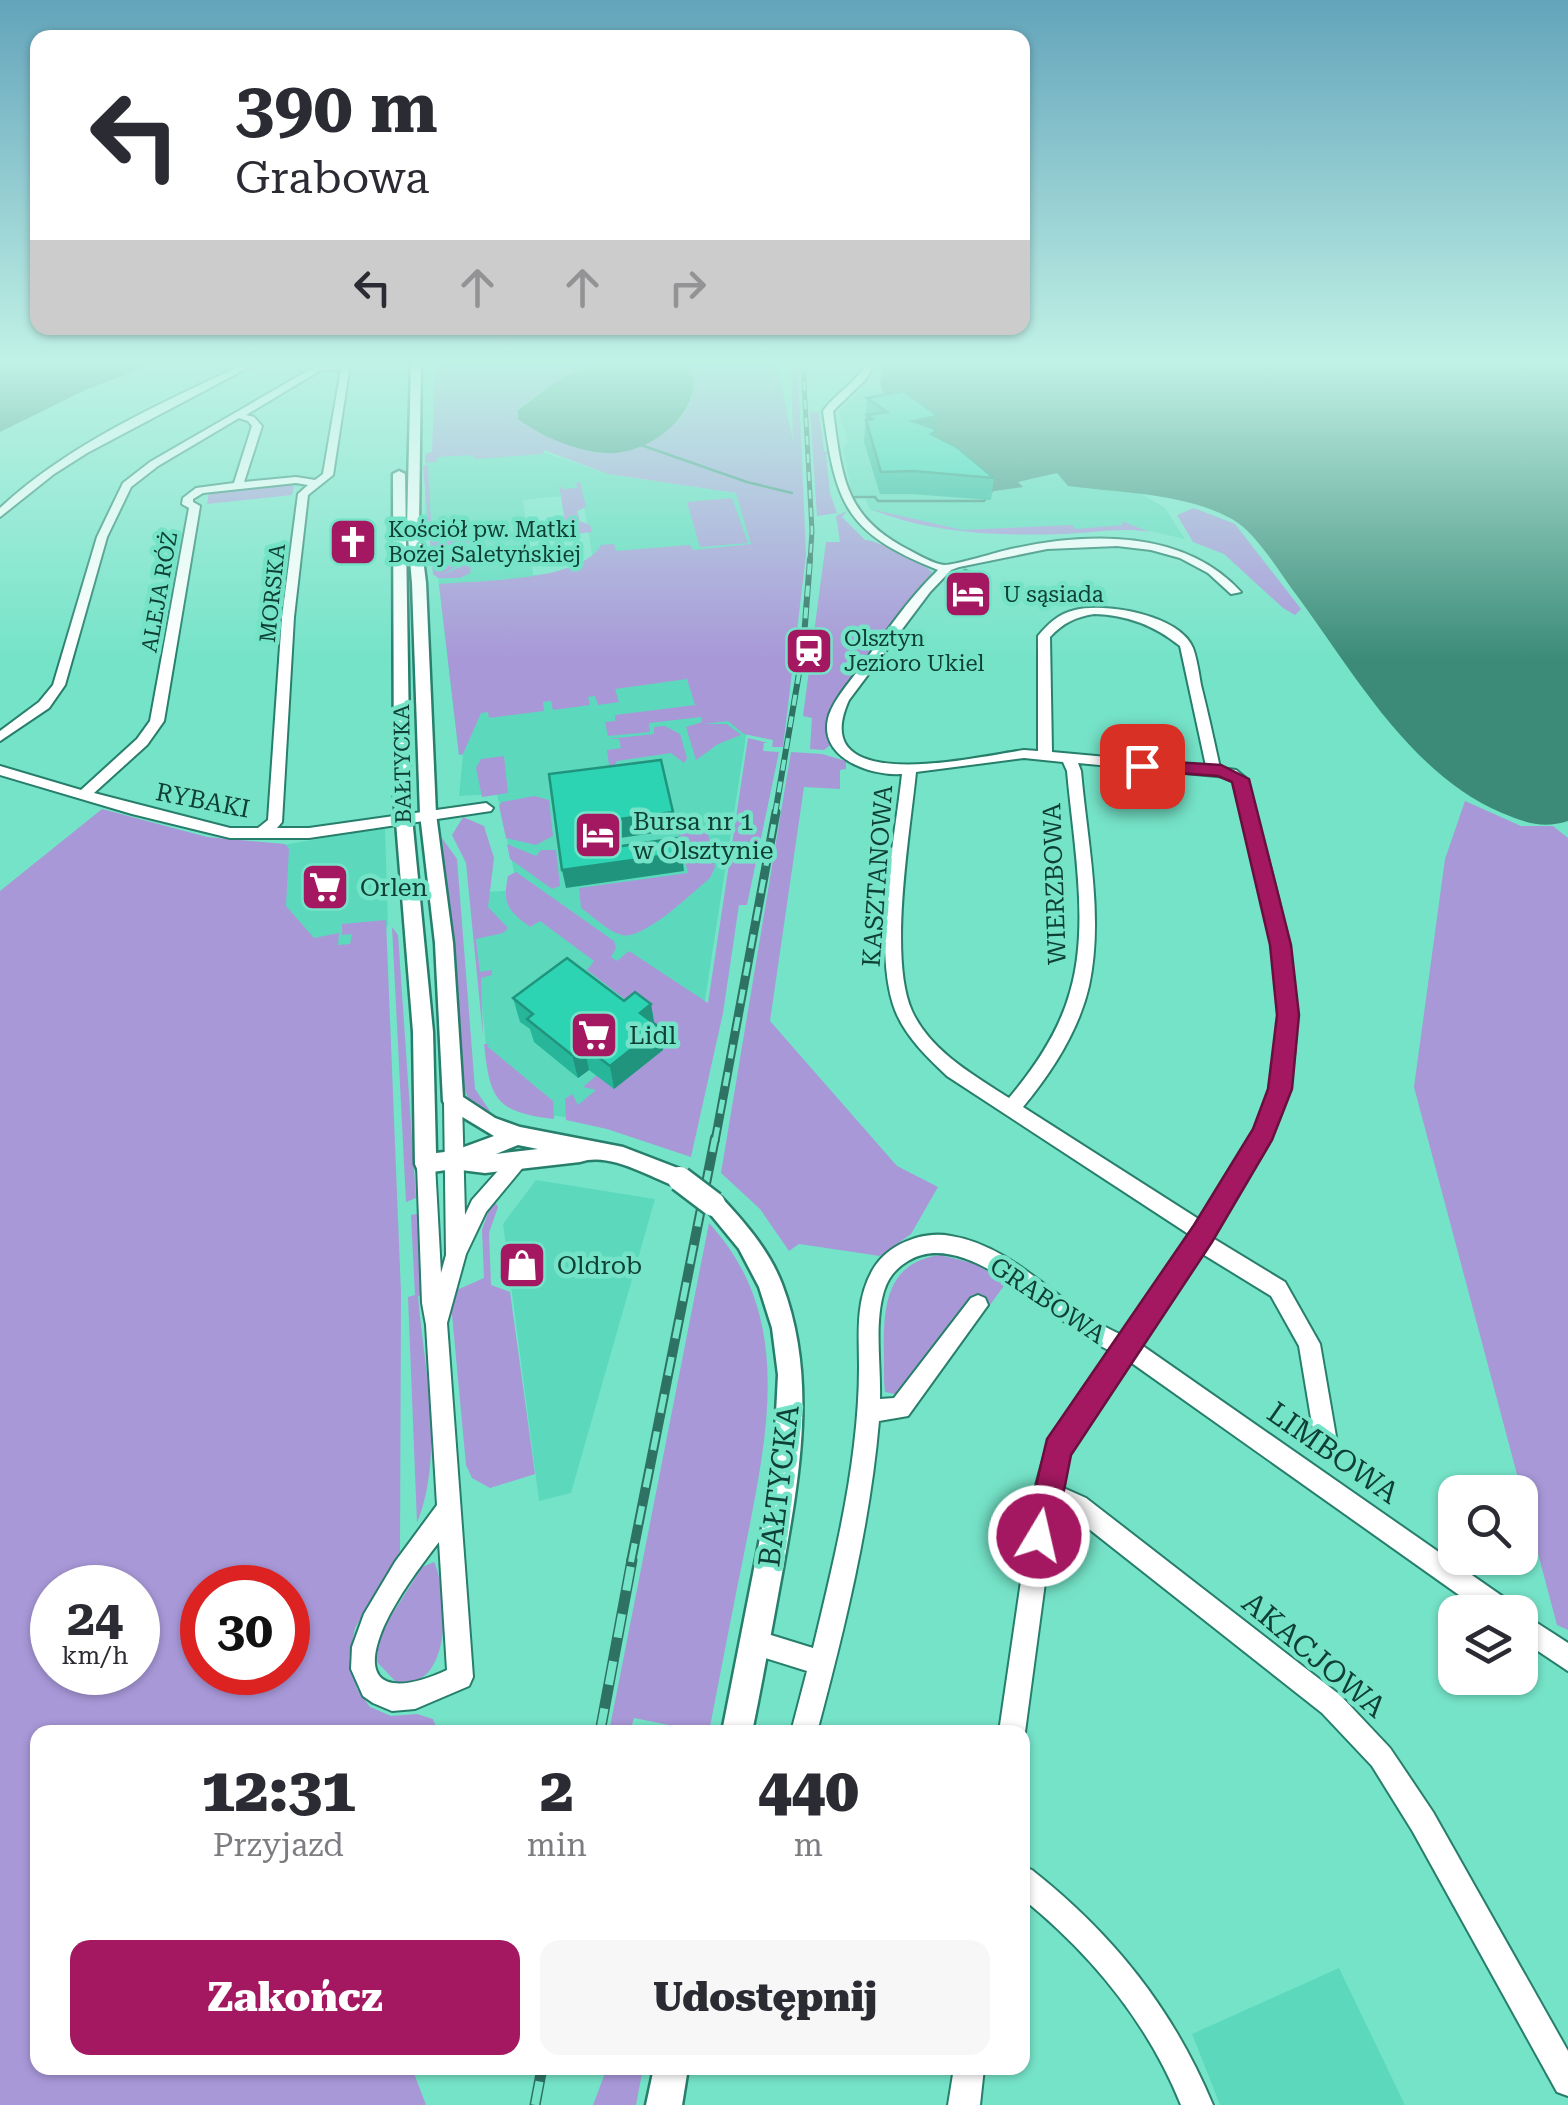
<!DOCTYPE html>
<html lang="pl">
<meta charset="utf-8">
<style>
body{margin:0;font-family:"Roboto Serif",serif;background:#f7f7f7;color:#2b2b33;height:100vh;display:flex;flex-direction:column;font-size:38px;white-space:nowrap}
*{box-sizing:border-box;margin:0}
p{font-size:32px;color:#7c7c81}
.icon{flex:none;width:55px;height:55px;fill:none;stroke:currentColor;stroke-width:2;stroke-linecap:round;stroke-linejoin:round}
.map{position:relative;flex:1;overflow:hidden}
.side{position:absolute;left:30px;top:1725px;width:1000px;height:350px;display:flex;flex-direction:column;background:#fff;border-radius:20px;box-shadow:0 2px 8px #0004}
.side>*{flex:none}
.top-card{position:absolute;left:30px;top:30px;width:1000px;height:305px;border-radius:20px;box-shadow:0 2px 8px #0004;background:#fff;color:#2b2b33;overflow:hidden}
.fabs{position:absolute;left:1438px;top:1475px;display:grid;gap:20px}
.fabs a{display:grid;place-items:center;width:100px;height:100px;border-radius:20px;background:#fff;box-shadow:0 2px 8px #0004;font-size:50px}
.speed{position:absolute;left:30px;top:1565px;display:flex;gap:20px;font-size:50px;font-weight:700;text-align:center}
.speed>*{display:grid;place-content:center;width:130px;height:130px;border-radius:50%;background:#fff;box-shadow:0 2px 8px #0004;line-height:1}
.speed small{font-size:25px;font-weight:400}
.speed .limit{border:15px solid #d22;background:#fff;color:#111}
.pin{position:absolute;display:grid;place-items:center;width:85px;height:85px;color:#fff;margin:-42px;border-radius:20px;box-shadow:0 5px 15px #0006}
.me{position:absolute;width:110px;margin:-55px;rotate:9deg;stroke-linejoin:round;filter:drop-shadow(0 0 8px #0008)}
.turn{display:flex;align-items:center;gap:35px;height:210px;padding:0 40px;font-size:45px}
.turn .icon{width:130px;height:130px;stroke-width:2.5}
.turn b{display:block;font-size:70px;line-height:85px}
.lanes{display:flex;align-items:center;height:95px;padding:0 40px;background:#0003;justify-content:center;gap:50px;direction:ltr}
.lanes .off{opacity:.35}
.eta{display:flex;justify-content:space-evenly;align-items:center;height:170px;text-align:center}
.eta b{font-size:60px;font-weight:800;line-height:70px}
.primary-button{display:flex;gap:20px;margin-top:auto;padding:20px 40px}
.primary-button a{flex:1;height:115px;border-radius:20px;background:#a31861;color:#fff;font-size:40px;font-weight:800;line-height:115px;text-align:center}
.primary-button a+a{background:#f7f7f7;color:#2b2b33}
.map>svg:first-child{display:block}
.built{fill:#5cd9bc;fill-rule:evenodd}
.green{fill:#a898d8;fill-rule:evenodd}
.water{fill:#3c8b78}
.lines{fill:none;stroke-linecap:round;stroke-linejoin:round}
.stream{stroke:#3c8b78;stroke-width:2.5}
.minor-casing{stroke:#267e6b;stroke-width:4}
.major-casing{stroke:#267e6b;stroke-width:5}
.minor{fill:#fff;fill-rule:evenodd}
.major{fill:#fff;fill-rule:evenodd}
.rail-far4-casing{stroke:#2e7263;stroke-width:5}
.rail-far3-casing{stroke:#2e7263;stroke-width:6}
.rail-far2-casing{stroke:#2e7263;stroke-width:9}
.rail-far1-casing{stroke:#2e7263;stroke-width:10}
.rail-casing{stroke:#2e7263;stroke-width:11}
.rail-far4{stroke:#75e3c8;stroke-width:2.5;stroke-dasharray:9;stroke-linecap:butt}
.rail-far3{stroke:#75e3c8;stroke-width:4;stroke-dasharray:11;stroke-linecap:butt}
.rail-far2{stroke:#75e3c8;stroke-width:5;stroke-dasharray:14;stroke-linecap:butt}
.rail-far1{stroke:#75e3c8;stroke-width:6;stroke-dasharray:19;stroke-linecap:butt}
.rail{stroke:#75e3c8;stroke-width:8;stroke-dasharray:24;stroke-linecap:butt}
.major-bridge-casing{stroke:#267e6b;stroke-width:29;stroke-linecap:butt}
.major-bridge{stroke:#fff;stroke-width:24}
.wall{fill:#27b69a}
.shaded-wall{fill:#20947d}
.building{fill:#2dd4b3;stroke:#20947d;stroke-width:2.5}
.route{fill:#a31861;stroke:#6a103f;stroke-width:2.5}
.labels{text-anchor:middle;stroke-width:9;stroke-linejoin:round;paint-order:stroke}
.far-poi-label{font-size:22px;fill:#0f4036;stroke:#75e3c8;text-anchor:start}
.far-street-label{font-size:22px;fill:#0f4036;stroke:#75e3c8}
.street-label{font-size:25px;fill:#0f4036;stroke:#75e3c8}
.poi-label{font-size:25px;fill:#0f4036;stroke:#75e3c8;text-anchor:start}
.near-street-label{font-size:30px;fill:#0f4036;stroke:#75e3c8}
</style>
<div class="map">
<svg width="1568" height="2105" viewBox="0 0 1568 2105">
<rect width="100%" height="100%" fill="#75e3c8"/>
<g class="built">
<path d="M864 387 969 392 1165 508 1185 539 1127 526 1030 533 967 531 927 525 870 510 865 497 852 495 843 448 848 441 839 412Z"/>
<path d="M525 446 608 474 796 502 747 730 702 1019 580 1119 547 1115 488 1068 472 893 518 890 497 794 459 796 463 755H459L438 577 425 516V454ZM582 494 595 572 533 575 523 500Z"/>
<path d="M385 827 388 926 344 969 277 925 272 847Z"/>
<path d="M536 1180 655 1199 571 1493 539 1501 503 1224Z"/>
<path d="M1339 1968 1405 2105H1220L1192 2034Z"/>
</g>
<g class="green">
<path d="M435 364H593L558 380 518 409C542 428 567 450 600 453 609 454 620 449 630 446 664 436 694 418 694 379L682 364H777L793 441 791 369H798L806 555 783 747H772L773 740 744 734 728 721 704 724H727L741 735 718 744 696 760 686 727 702 722 701 717 649 723 650 732 608 736 605 722 615 721V715L695 705 687 679 615 689 619 702 598 705 595 696 588 697 590 705 553 710 551 701 543 702 544 711 489 718 488 712 481 713 463 754 459 755 439 584C478 580 581 582 601 545L614 544 616 551 690 545 693 550 751 544 736 493 608 474 544 450 543 454 475 459 472 455 438 457 436 462 425 463V454L432 452Z"/>
<path d="M810 411 819 412 824 451 831 452 826 455 830 493 837 513 817 516Z"/>
<path d="M428 465 432 542 474 538V542L447 545 449 567 459 565 441 575 465 565 471 567 470 573 460 578H438L433 574 423 466Z"/>
<path d="M580 482 586 507 577 511 580 521 590 525 592 532 567 535 559 484 562 489 577 488 576 483Z"/>
<path d="M294 485 292 495 207 504 209 493Z"/>
<path d="M732 498 748 543 700 547 687 502Z"/>
<path d="M1194 508 1235 524 1301 609 1295 615 1283 608 1224 554 1193 542 1177 515Z"/>
<path d="M871 509 962 530 1072 525 1075 529 1123 525 1121 521 1150 532C1121 527 1094 533 1064 534 1001 536 930 534 871 509Z"/>
<path d="M847 511 842 517 865 540C875 539 925 564 932 572L833 710V743L824 750 810 749 812 718 803 716 826 542H840L836 516Z"/>
<path d="M665 726 680 734 687 758 684 763 671 753 617 761 610 772 607 750 621 748 619 739H608L654 734V727Z"/>
<path d="M748 738 768 743H764L763 751 779 752 747 905H739L723 1013 691 1157 607 1129 566 1120 565 1099 572 1094 578 1105 596 1090 583 1087 597 1075 615 1089 626 1000 587 970 594 961 540 921 530 927C508 910 502 905 508 876L516 872 614 941 616 948 611 957 617 961 629 951 708 1003Z"/>
<path d="M791 752 822 754 846 761V769L840 770V789L804 787 770 1021 897 1166 938 1187 911 1234 880 1256 799 1244 789 1251 760 1209 721 1173Z"/>
<path d="M504 756 508 793 482 797 476 768 481 759Z"/>
<path d="M534 796 549 800 553 836 536 845 506 838 499 806 502 802Z"/>
<path d="M1465 801 1521 826H1553L1568 838V1630L1557 1625 1414 1087 1445 859Z"/>
<path d="M102 809 207 837 285 844 289 849 286 906 314 938 339 933 338 945 350 944 352 934 342 935V924L386 920 401 1293 400 1551 355 1628 349 1658 357 1689 370 1707 391 1716 417 1714 433 1719 438 1732H38V2068H412L426 2105H0V891ZM52 1588H138V1672H52ZM202 1588H288V1672H202Z"/>
<path d="M463 817 484 826 494 858 488 907 508 928 503 933 476 939 480 972 492 970V975L481 978 483 1036 466 863 452 835Z"/>
<path d="M707 829 715 867 710 878C693 892 643 941 622 935 608 932 593 916 581 908L579 888 688 873 678 832Z"/>
<path d="M442 838 457 859 475 1089 490 1111 485 1115 469 1100 462 1083Z"/>
<path d="M507 844 536 856 541 850H556L560 886 552 889 510 859Z"/>
<path d="M392 927 398 935 416 1198 406 1202Z"/>
<path d="M484 1044H489L487 1046 553 1101 554 1119C495 1112 490 1099 484 1044Z"/>
<path d="M493 1198 498 1207 489 1233 491 1285 510 1292 535 1474 490 1488 472 1478 466 1465 450 1293 484 1278 482 1230Z"/>
<path d="M417 1214 422 1295 418 1296C424 1369 445 1453 417 1523L408 1297 415 1295 411 1215Z"/>
<path d="M709 1223C794 1315 768 1432 746 1544 733 1607 721 1670 709 1732H684V1728L634 1718 630 1732H609Z"/>
<path d="M940 1255 976 1264 1006 1283 987 1309 969 1298 895 1394 885 1392 884 1380C885 1328 874 1264 940 1255Z"/>
<path d="M434 1562C449 1595 453 1692 396 1682L377 1662 379 1635 422 1567Z"/>
<path d="M607 2068H643L636 2105H593Z"/>
</g>
<g class="water">
<path d="M0 364H154L85 390 0 432Z"/>
<path d="M593 364H682L694 379C694 421 646 455 606 453 578 452 540 436 518 419V410L558 380Z"/>
<path d="M883 364H1568V821C1543 829 1526 823 1502 813 1408 773 1352 669 1292 589 1276 567 1255 532 1232 519 1185 493 1121 493 1068 486L1057 473 1018 482 1023 487 981 493 940 439 885 397 880 383Z"/>
</g>
<g class="lines">
<g class="stream">
<path d="M641 445 747 482 792 493"/>
<path d="M855 497H875L878 501H984L992 491"/>
</g>
<g class="minor-casing">
<g id="minor">
<path d="M244 364H255L87 453 54 474 0 517V508C69 444 159 404 244 364Z"/>
<path d="M350 364 333 475 308 495 294 617 282 822 277 828H309L486 803 493 808 491 811 309 838H230L132 814 0 775V766L81 790 137 739 150 721 189 508 182 504 183 498 196 488 234 483 252 426 248 421 239 418 158 466 131 487 107 537 65 685 49 708 0 741V731L39 702 53 685 97 537 123 483 150 462 316 366ZM341 369 323 474 315 480 296 477 244 482 262 426 254 417 246 415 321 370ZM296 483 308 485 298 494 282 617 268 820 258 828H230L94 793 147 745 164 721 200 506 193 502V499L203 493Z"/>
<path d="M867 364H875L865 380 833 411C842 477 844 517 909 550 918 555 934 564 944 565 956 565 997 552 1011 549 1088 532 1184 529 1241 592L1231 594 1208 573 1180 558 1151 550 1117 546 1047 549 959 567 951 570 930 592 849 700C804 799 979 756 1024 750L1038 751V636C1048 624 1058 614 1075 610 1105 602 1180 615 1193 648 1197 659 1199 673 1201 685 1208 713 1214 740 1220 768L1236 770 1247 779C1271 878 1312 985 1289 1088 1278 1139 1237 1193 1211 1237L1285 1282 1320 1344 1338 1448 1335 1456 1327 1459 1319 1456 1316 1448 1299 1346 1271 1296 1201 1253 1140 1344 1512 1603 1515 1612H1483L1129 1361 1067 1454 1059 1486 1086 1498 1340 1695 1390 1748 1433 1812 1568 2051V2096L1557 2092 1413 1832 1372 1766 1322 1713 1070 1514 1055 1508 1025 1732 1022 1738V1732H999L1034 1492 1046 1449 1111 1351C1056 1327 968 1224 908 1261 896 1268 888 1278 884 1291 874 1324 881 1364 880 1399L894 1398 971 1298 978 1295 985 1298 988 1305 908 1416 879 1421C870 1526 844 1631 817 1732H791L807 1671 746 1652 742 1643 746 1634 755 1630 813 1648C829 1581 846 1513 854 1445 857 1420 859 1394 859 1368 859 1335 855 1302 872 1271 886 1245 922 1230 951 1236 1018 1247 1061 1309 1122 1335L1190 1235 947 1076C927 1057 905 1036 895 1010 872 949 895 839 902 774 869 776 816 757 829 715 835 698 849 683 859 669 884 635 908 599 938 570 846 533 836 506 823 411 836 393 855 383 867 364ZM1094 614C1127 615 1154 625 1180 646L1206 766 1052 752 1050 637C1063 623 1075 617 1094 614ZM1024 758 1063 762 1067 771C1073 840 1090 926 1070 992 1059 1032 1035 1067 1009 1098 975 1076 930 1051 912 1011 888 958 910 833 916 772ZM1078 763 1227 777 1233 781 1272 945 1279 1015 1271 1089 1255 1129 1200 1220 1023 1107C1052 1072 1079 1030 1089 986 1104 917 1087 840 1081 771Z"/>
<path d="M453 1094 459 1096 462 1101 465 1215 472 1200 513 1154 520 1152 527 1154 529 1160 486 1212 466 1254 447 1323 473 1677 469 1686 415 1709 392 1711 373 1703 363 1696 351 1669 352 1647 364 1614 395 1562 437 1505 426 1325 422 1303 417 1164 419 1158 426 1156 433 1158 435 1164 441 1273 446 1255 444 1101 447 1096ZM439 1542 447 1670C400 1692 355 1693 384 1626 398 1596 419 1568 439 1542Z"/>
<path d="M1518 1612H1520L1568 1643V1671L1520 1639V1612Z"/>
<path d="M1022 1866 1032 1870C1113 1934 1173 2009 1213 2105H1181C1148 2023 1091 1954 1022 1898Z"/>
<path d="M954 2068H984L980 2105H948Z"/>
</g>
</g>
<g class="major-casing">
<g id="major">
<path d="M411 364H421L419 526 426 583 436 814 453 943 463 1097 495 1118 520 1127 623 1147 688 1172 691 1179 688 1186 680 1188C651 1178 610 1151 580 1162L485 1173 453 1169 426 1173 418 1171 415 1164 413 1032 394 797 393 474 399 471 405 474 410 797 433 1032 436 1153 453 1151 494 1136 446 1107 443 1101 435 943 420 814 412 583 407 526ZM518 1145 538 1149 496 1154Z"/>
<path d="M713 1194 721 1197C745 1223 769 1250 782 1284 817 1376 800 1473 783 1568 773 1623 763 1678 752 1732H722L773 1472 778 1375 772 1328 759 1287 739 1249 702 1204 705 1197Z"/>
<path d="M654 2068H688L682 2105H646Z"/>
</g>
</g>
<use href="#minor" class="minor"/>
<use href="#major" class="major"/>
<g class="rail-far4-casing">
<path id="rail-far4" d="M803 364 812 531 810 561"/>
</g>
<g class="rail-far3-casing">
<path id="rail-far3" d="M775 814 803 650 810 559"/>
</g>
<g class="rail-far2-casing">
<path id="rail-far2" d="M715 1141 776 812"/>
</g>
<g class="rail-far1-casing">
<path id="rail-far1" d="M631 1562 715 1138"/>
</g>
<g class="rail-casing">
<g id="rail">
<path d="M600 1732 632 1560"/>
<path d="M535 2105 542 2068"/>
</g>
</g>
<use href="#rail-far4" class="rail-far4"/>
<use href="#rail-far3" class="rail-far3"/>
<use href="#rail-far2" class="rail-far2"/>
<use href="#rail-far1" class="rail-far1"/>
<use href="#rail" class="rail"/>
<g class="major-bridge-casing">
<path id="major-bridge" d="M680 1179 713 1204"/>
</g>
<use href="#major-bridge" class="major-bridge"/>
</g>
<g class="wall">
<path d="M867 398 938 416 937 437 994 478 991 500 911 494H880L864 442Z"/>
<path d="M980 576 978 588 967 598 952 592 953 580Z"/>
<path d="M513 998 624 1001 651 1004 654 1023 663 1050 614 1089 589 1070 578 1078 534 1042 530 1029 520 1022Z"/>
</g>
<g class="shaded-wall">
<path d="M938 416 935 452 913 421Z"/>
<path d="M980 576 978 588 967 598 968 586Z"/>
<path d="M673 812 675 830 585 843 589 866 682 853 684 871 566 888 562 870 581 824Z"/>
<path d="M651 1004 655 1028 640 1013Z"/>
<path d="M659 1027 663 1050 614 1089 610 1066Z"/>
<path d="M584 1046 589 1070 578 1078 572 1055Z"/>
</g>
<g class="building">
<path d="M904 391 938 416 913 421 938 430 931 434 958 448 994 478 913 471 881 472 866 420 872 419 867 415 887 412 867 398Z"/>
<path d="M965 570 980 576 968 586 953 580Z"/>
<path d="M661 760 673 812 581 824 586 851 679 838 682 853 562 870 549 774Z"/>
<path d="M567 958 624 1001 635 992 651 1004 640 1013 659 1027 610 1066 584 1046 572 1055 527 1019 533 1014 513 998Z"/>
</g>
<linearGradient id="sky" x2="0" y2="1"><stop stop-color="#63a4bb"/><stop offset="0.55" stop-color="#c1f2e6"/><stop offset="1" stop-color="#c1f2e6" stop-opacity="0"/></linearGradient>
<rect width="1568" height="659" fill="url(#sky)"/>
<path class="route" d="M1142 760 1221 765 1249 779 1291 945 1299 1015 1292 1089 1272 1140 1212 1242 1071 1455 1055 1536 1050 1547 1039 1551 1028 1547 1024 1536 1047 1439 1194 1225 1253 1129 1268 1089 1277 1015 1270 945 1232 782 1218 776 1136 770V762Z"/>
<defs>
<g id="church-square" transform="scale(2.5)"><rect x="-9" y="-9" width="18" height="18" rx="4" fill="#a31861" stroke="#75e3c8"/><path d="M-1.2-6h2.4v3.5h3.3v2.4h-3.3V6h-2.4V-.1h-3.3v-2.4h3.3Z" fill="#fff"/></g>
<g id="hotel-square" transform="scale(2.5)"><rect x="-9" y="-9" width="18" height="18" rx="4" fill="#a31861" stroke="#75e3c8"/><path d="M-6-4.5h1.5V1H6V5H4.5V3h-9V5H-6ZM-4 0a1.8 1.8 0 1 1 3.6 0ZM.5 0V-2.5h3Q6-2.5 6 0Z" fill="#fff"/></g>
<g id="station-square" transform="scale(2.5)"><rect x="-9" y="-9" width="18" height="18" rx="4" fill="#a31861" stroke="#75e3c8"/><path d="M-3-6H3Q5-6 5-4V2Q5 4 3 4L4.5 6H3L1.5 4h-3L-3 6H-4.5L-3 4Q-5 4-5 2V-4Q-5-6-3-6ZM-3.5-4v3h7v-3ZM-3.5 1v1.5H-2V1ZM2 1v1.5H3.5V1Z" fill="#fff"/></g>
<g id="supermarket-square" transform="scale(2.5)"><rect x="-9" y="-9" width="18" height="18" rx="4" fill="#a31861" stroke="#75e3c8"/><path d="M-6-5.5h2.5l.6 2H6L4.5 2H-2.5L-4.4-4H-6ZM-1.5 3.2a1.3 1.3 0 1 0 .1 0ZM3 3.2a1.3 1.3 0 1 0 .1 0Z" fill="#fff"/></g>
<g id="shop-square" transform="scale(2.5)"><rect x="-9" y="-9" width="18" height="18" rx="4" fill="#a31861" stroke="#75e3c8"/><path d="M-5-2.5h2.3a2.7 3.5 0 0 1 5.4 0H5L5.5 6h-11ZM-1.5-2.5h3a1.5 2.3 0 0 0-3 0Z" fill="#fff"/></g>
</defs>
<g fill-rule="evenodd">
<use href="#church-square" x="353" y="542"/>
<use href="#hotel-square" x="968" y="594"/>
<use href="#station-square" x="809" y="651"/>
<use href="#hotel-square" x="598" y="835"/>
<use href="#supermarket-square" x="325" y="887"/>
<use href="#supermarket-square" x="594" y="1035"/>
<use href="#shop-square" x="522" y="1265"/>
</g>
<g class="labels">
<g class="far-poi-label">
<text x="388" y="537">Kościół pw. Matki<tspan x="388" dy="25">Bożej Saletyńskiej</tspan></text>
<text x="1003" y="602">U sąsiada</text>
<text x="844" y="646">Olsztyn<tspan x="844" dy="25">Jezioro Ukiel</tspan></text>
</g>
<g class="far-street-label">
<text transform="translate(159 592) rotate(-80)" y="8">ALEJA RÓŻ</text>
<text transform="translate(272 593) rotate(-84)" y="8">MORSKA</text>
<text transform="translate(402 764) rotate(-91)" y="8">BAŁTYCKA</text>
</g>
<g class="street-label">
<text transform="translate(203 800) rotate(11)" y="9">RYBAKI</text>
<text transform="translate(877 876) rotate(-86)" y="9">KASZTANOWA</text>
<text transform="translate(1054 884) rotate(-92)" y="9">WIERZBOWA</text>
<text transform="translate(1048 1300) rotate(34)" y="9">GRABOWA</text>
</g>
<g class="poi-label">
<text x="633" y="830">Bursa nr 1<tspan x="633" dy="29">w Olsztynie</tspan></text>
<text x="360" y="896">Orlen</text>
<text x="629" y="1044">Lidl</text>
<text x="557" y="1274">Oldrob</text>
</g>
<g class="near-street-label">
<text transform="translate(1333 1453) rotate(35)" y="10">LIMBOWA</text>
<text transform="translate(779 1486) rotate(-83)" y="10">BAŁTYCKA</text>
<text transform="translate(1314 1655) rotate(40)" y="10">AKACJOWA</text>
</g>
</g>
</svg>
<div class="fabs">
<a><svg class="icon" aria-label="search" viewBox="0 0 24 24"><circle cx="10" cy="10" r="6"/><path d="M15 15l6 6"/></svg></a>
<a><svg class="icon" aria-label="layers" viewBox="0 0 24 24"><path d="M12 4l9 5-9 5-9-5zM3 14l9 5 9-5"/></svg></a>
</div>
<div class="speed"><div>24<small>km/h</small></div><div class="limit">30</div></div>
<div class="pin" style="left:1142px;top:766px;background:#d93025"><svg class="icon" aria-label="arrive" viewBox="0 0 24 24"><path d="M6 21V4h12l-3 4 3 4H6"/></svg></div>
<svg class="me" style="left:1039px;top:1536px" viewBox="-20 -20 40 40"><circle r="17" fill="#a31861" stroke="#fff" stroke-width="3"/><path d="M0-11L8 9 0 5-8 9z" fill="#fff"/></svg>
<div class="top-card">
<div class="turn"><svg class="icon" aria-label="left" viewBox="0 0 24 24"><path d="M17 20v-9H6M10 6l-5 5 5 5"/></svg><div><b>390 m</b>Grabowa</div></div>
<div class="lanes"><svg class="icon" aria-label="left" viewBox="0 0 24 24"><path d="M17 20v-9H6M10 6l-5 5 5 5"/></svg><svg class="icon off" aria-label="ahead" viewBox="0 0 24 24"><path d="M12 20V5M6 11l6-6 6 6"/></svg><svg class="icon off" aria-label="ahead" viewBox="0 0 24 24"><path d="M12 20V5M6 11l6-6 6 6"/></svg><svg class="icon off" aria-label="right" viewBox="0 0 24 24"><path d="M7 20v-9h11M14 6l5 5-5 5"/></svg></div>
</div>
<section class="side">
<div class="eta">
<div><b>12:31</b><p>Przyjazd</p></div>
<div><b>2</b><p>min</p></div>
<div><b>440</b><p>m</p></div>
</div>
<div class="primary-button"><a>Zakończ</a><a>Udostępnij</a></div>
</section>
</div>
